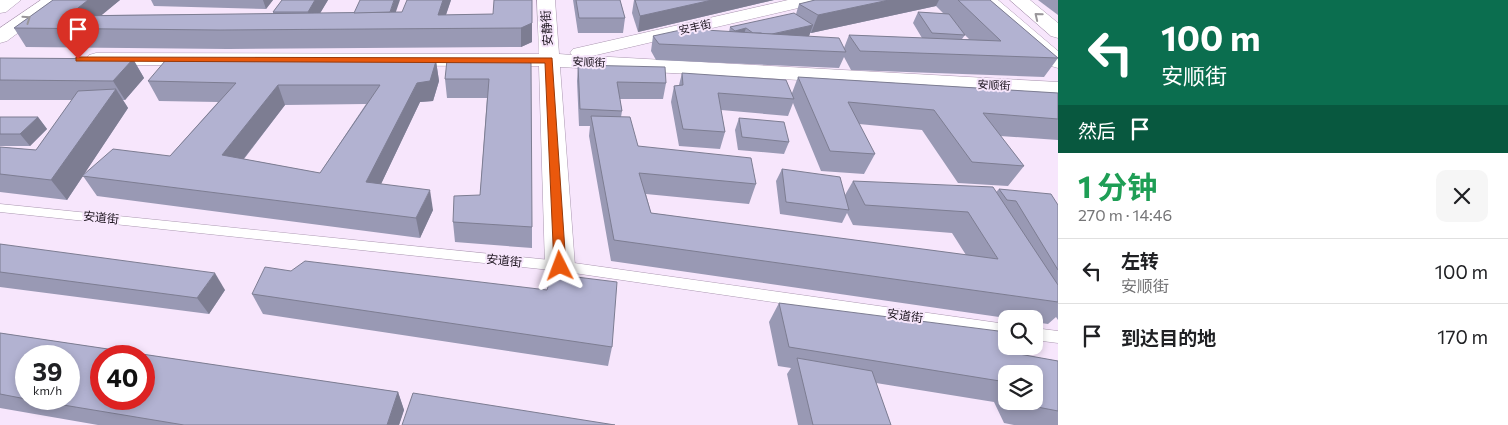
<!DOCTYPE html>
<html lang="zh">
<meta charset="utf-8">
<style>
body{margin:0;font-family:Commissioner,"Noto Sans SC",sans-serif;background:#f6f6f6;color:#202124;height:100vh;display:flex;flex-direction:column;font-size:19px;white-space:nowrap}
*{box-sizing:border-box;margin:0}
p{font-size:16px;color:#757577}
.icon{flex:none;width:28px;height:28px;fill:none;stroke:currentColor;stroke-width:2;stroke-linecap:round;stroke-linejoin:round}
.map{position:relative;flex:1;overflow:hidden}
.sheet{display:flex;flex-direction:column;background:#fff;width:450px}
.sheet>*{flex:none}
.top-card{background:#0b6e4f;color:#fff;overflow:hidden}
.buttons{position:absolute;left:998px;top:310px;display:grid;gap:10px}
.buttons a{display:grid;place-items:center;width:45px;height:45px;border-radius:10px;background:#fff;box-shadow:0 2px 8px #0003;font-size:25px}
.speed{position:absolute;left:15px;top:345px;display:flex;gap:10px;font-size:25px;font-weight:700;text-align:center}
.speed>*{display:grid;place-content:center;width:65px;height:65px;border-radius:50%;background:#fff;box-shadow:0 2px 8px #0003;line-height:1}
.speed small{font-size:12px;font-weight:400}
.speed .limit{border:8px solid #d22;background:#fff;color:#111}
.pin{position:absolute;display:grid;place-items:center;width:42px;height:42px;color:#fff;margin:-51px -21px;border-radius:50% 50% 50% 0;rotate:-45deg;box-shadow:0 0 5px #0007}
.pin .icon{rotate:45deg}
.me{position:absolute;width:55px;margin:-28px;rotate:357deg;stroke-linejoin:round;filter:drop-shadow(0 0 4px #0008)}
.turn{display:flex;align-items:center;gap:18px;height:105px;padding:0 20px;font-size:22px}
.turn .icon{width:65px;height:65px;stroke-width:2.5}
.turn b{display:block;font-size:35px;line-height:42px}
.then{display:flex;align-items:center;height:48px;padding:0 20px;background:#0003;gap:10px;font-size:19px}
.round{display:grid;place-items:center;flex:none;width:52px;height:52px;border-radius:10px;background:#f6f6f6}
.head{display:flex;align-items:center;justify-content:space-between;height:85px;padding:0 20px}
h1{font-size:30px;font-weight:700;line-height:38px;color:#1e9e55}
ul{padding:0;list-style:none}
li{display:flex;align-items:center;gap:15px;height:65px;padding:0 20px;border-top:1px solid #e0e0e0}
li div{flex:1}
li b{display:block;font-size:19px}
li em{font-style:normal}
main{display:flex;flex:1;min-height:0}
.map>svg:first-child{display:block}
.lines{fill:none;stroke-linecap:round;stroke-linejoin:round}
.service-casing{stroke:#aa96b0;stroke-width:1}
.tertiary-casing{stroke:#aa96b0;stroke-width:1}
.primary-casing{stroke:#aa96b0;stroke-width:1}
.trunk-casing{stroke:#aa96b0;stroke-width:1}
.service{fill:#fff;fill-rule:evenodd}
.tertiary{fill:#fff;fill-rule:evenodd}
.primary{fill:#fff;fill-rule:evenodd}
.trunk{fill:#fff;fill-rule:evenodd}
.wall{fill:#9999b4;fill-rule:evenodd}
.shaded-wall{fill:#7d7d92}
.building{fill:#b2b2d1;stroke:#7d7d92;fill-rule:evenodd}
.oneway{stroke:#99969a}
.route{fill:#ea580c;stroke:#983908}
.labels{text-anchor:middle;stroke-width:4;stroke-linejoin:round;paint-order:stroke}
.far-street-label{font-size:11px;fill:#1d151f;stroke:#f7e6fc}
.street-label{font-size:12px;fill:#1d151f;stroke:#f7e6fc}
</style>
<main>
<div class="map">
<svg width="1058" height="425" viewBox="0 0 1058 425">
<rect width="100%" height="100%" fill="#f7e6fc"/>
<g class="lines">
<g class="service-casing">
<g id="service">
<path d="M0 204 560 261 1006 324V336L560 271 0 212Z"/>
<path d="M1034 328 1058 331V343L1034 340Z"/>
</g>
</g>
<g class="tertiary-casing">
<path id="tertiary" d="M537 0H555L559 54 572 55 570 53 573 49 788 0H820L817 4 811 5 592 56 1058 82V94L560 67 575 266 571 274 560 278 549 274 545 266 539 66 96 65 89 63 86 59 89 55 96 53 539 54Z"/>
</g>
<g class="primary-casing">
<g id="primary">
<path d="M979 0H998L1058 51V68L1051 66Z"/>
<path d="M1010 0H1030L1058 23V38L1051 36Z"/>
</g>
</g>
<g class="trunk-casing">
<g id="trunk">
<path d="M0 0H21L6 12 0 13Z"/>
<path d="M41 0H62L7 41 0 43V28Z"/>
</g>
</g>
<use href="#service" class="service"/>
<use href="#tertiary" class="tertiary"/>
<use href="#primary" class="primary"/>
<use href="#trunk" class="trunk"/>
</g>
<g class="wall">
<path d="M53 0H120L101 15 273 14V12L282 0H328L320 13 402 12 451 0 446 15 493 14 532 0V42L521 47 228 49 26 47 14 28Z"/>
<path d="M151 0H273L266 9 154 6Z"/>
<path d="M573 0H620L625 18 623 33H578Z"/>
<path d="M634 0H774L638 32 632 13Z"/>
<path d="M815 0H990L1058 58 1044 77 851 70 844 57 839 68 656 60 651 51 653 36 705 30 729 32 730 27 796 14 799 4ZM936 6 944 14 918 12 913 23 922 38 849 35 844 48 807 36H809L810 33H811ZM964 34 969 39H962L965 35Z"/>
<path d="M1038 0H1058V15Z"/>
<path d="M0 58 133 59 144 78 125 100H123L128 108 84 174 170 156 218 102 159 101 148 81 436 61 439 81 433 101 420 102 381 184 433 210 420 238 97 196 83 176 67 200 0 192V147L36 150 72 100H0ZM366 104 320 173 244 159 285 105Z"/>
<path d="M522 59 532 227V248L455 242 453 222 480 195 487 98H447L445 79Z"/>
<path d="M578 65 666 83 663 99H620L622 111 621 117 638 146 756 184 749 204 646 194 651 213 966 255 952 233 853 225 847 213 842 223 780 214 776 181 782 169 845 195 853 181 996 192 999 189 1058 205V320L1056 317 1048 324 1034 322V319H1013L611 261 589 136 590 126H579L577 81Z"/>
<path d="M682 73 792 93 798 77 1058 93V140L1000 136 1024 166 1008 186 958 183 922 130 859 124 875 154 864 174 821 171 793 103 788 116 721 110 725 132 720 149 679 146 671 102 674 86 679 85Z"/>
<path d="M0 117H38L47 129 30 146H0Z"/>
<path d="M739 118 789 142 784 154 738 150 735 130Z"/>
<path d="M0 244 225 290 209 314 0 287Z"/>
<path d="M291 271 547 290 612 347 608 366 263 314 252 294Z"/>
<path d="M779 303 1019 354 1058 361V425H1014L1004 423 994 402 876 383 891 425H798L787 374 791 368 778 366 769 322ZM1006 374 1034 401H1006Z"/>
<path d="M0 333 398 392 404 410 399 425H98L0 408Z"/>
</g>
<g class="shaded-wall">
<path d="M88 0H120L85 29 68 16Z"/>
<path d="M263 0H273L266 9Z"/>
<path d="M315 0H328L312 27 308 12Z"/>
<path d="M394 0H400L391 26 389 15Z"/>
<path d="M443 0H451L441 29 438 15Z"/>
<path d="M532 0V42L521 47V28Z"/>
<path d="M712 0H774L638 32 640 16Z"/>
<path d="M889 0H939L936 6 811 33 818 15Z"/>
<path d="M813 25 809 36 762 47 765 36Z"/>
<path d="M746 28 742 40 732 42 735 31Z"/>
<path d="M133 59 144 78 125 100 113 81Z"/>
<path d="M436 61 439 81 433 101 420 102 372 203 366 182 417 83Z"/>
<path d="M278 85 285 105 231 175 222 155Z"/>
<path d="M116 89 128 108 67 200 51 180Z"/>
<path d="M38 117 47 129 30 146 20 134Z"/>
<path d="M430 190 433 210 420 238 416 218Z"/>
<path d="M215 273 225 290 209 314 197 298Z"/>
<path d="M398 392 404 410 399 425H387Z"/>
</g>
<g class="building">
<path d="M53 0H88L68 16 402 12 407 0H443L438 15 493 14 494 0H532V23L521 28 220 30 14 28Z"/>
<path d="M282 0H315L308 12H273Z"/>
<path d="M360 0H394L390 12 354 13Z"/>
<path d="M576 0H620L625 18H579Z"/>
<path d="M635 0H712L640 16Z"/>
<path d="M815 0H889L818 15 799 4Z"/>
<path d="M958 0H990L1058 58 860 51 849 35 1001 41Z"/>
<path d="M918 12 949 14 965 35 932 33Z"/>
<path d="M794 13 813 25 772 34H763L761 33H753L746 28 735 31 730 27Z"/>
<path d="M699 26 705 30 839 38 846 52 659 44 653 36Z"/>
<path d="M0 58 133 59 113 81 0 80Z"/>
<path d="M522 59 531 63 532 227 453 222 454 196 480 195 489 79H445L447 60Z"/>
<path d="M165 61H436L430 81 417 83 366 182 430 190 416 218 82 176 113 149 170 156 236 83 148 81ZM278 85H380L320 173 222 155Z"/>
<path d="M578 65 665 67 666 83 617 82 622 111 580 109Z"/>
<path d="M682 73 786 80 794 99 718 93 725 132 683 129 674 86 683 85Z"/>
<path d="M798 77 1058 93V119L983 113 1024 166 972 162 934 110 848 102 875 154 830 151Z"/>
<path d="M116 89 51 180 0 174V147L36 150 78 91Z"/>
<path d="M591 116 630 117 638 146 751 158 756 184 639 173 651 213 998 259 968 212 865 205 853 181 993 187 1058 285V302L614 240Z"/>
<path d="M0 117H38L20 134H0Z"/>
<path d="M739 118 784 122 789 142 742 137Z"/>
<path d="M782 169 840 177 849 210 786 202Z"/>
<path d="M999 189 1051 194 1058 205V270L1016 201 1007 200Z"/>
<path d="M0 244 215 273 197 298 0 272Z"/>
<path d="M305 261 547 290 552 274 617 282 612 347 252 294 265 267 291 271Z"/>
<path d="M779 303 1006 332V346H1015L1019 354 1058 361V411L1027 405 1025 401H1034V374H1006V382L789 347Z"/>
<path d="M0 333 398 392 387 425H184L27 399H69V356H26V399L0 394ZM101 356H144V399H101Z"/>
<path d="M797 358 872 371 891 425H813Z"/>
<path d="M413 393 615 425H402Z"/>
</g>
<defs><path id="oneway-chevron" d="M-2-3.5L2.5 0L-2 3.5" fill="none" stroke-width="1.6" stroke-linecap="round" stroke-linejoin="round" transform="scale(1.25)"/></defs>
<g class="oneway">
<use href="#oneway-chevron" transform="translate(1038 16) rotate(-141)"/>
<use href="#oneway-chevron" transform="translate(27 19) rotate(-35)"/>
</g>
<path class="route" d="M76 57 552 58 566 266 564 270H555L554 266 545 63 78 61H76Z"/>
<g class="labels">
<g class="far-street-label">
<text transform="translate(695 27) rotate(-13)" y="4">安丰街</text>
<text transform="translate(589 62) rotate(3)" y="4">安顺街</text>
<text transform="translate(994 85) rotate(3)" y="4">安顺街</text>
</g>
<g class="street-label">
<text transform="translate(547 28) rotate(-94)" y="4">安静街</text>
<text transform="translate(101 218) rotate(6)" y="4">安道街</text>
<text transform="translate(504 261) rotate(6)" y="4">安道街</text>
<text transform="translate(905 316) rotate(8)" y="4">安道街</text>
</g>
</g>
</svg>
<div class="buttons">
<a><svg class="icon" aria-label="search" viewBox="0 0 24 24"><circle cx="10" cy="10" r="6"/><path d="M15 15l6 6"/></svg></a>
<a><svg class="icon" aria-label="layers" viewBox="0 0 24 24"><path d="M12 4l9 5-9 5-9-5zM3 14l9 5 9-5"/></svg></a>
</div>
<div class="speed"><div>39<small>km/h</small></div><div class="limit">40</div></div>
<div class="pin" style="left:78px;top:59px;background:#d93025"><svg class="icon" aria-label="arrive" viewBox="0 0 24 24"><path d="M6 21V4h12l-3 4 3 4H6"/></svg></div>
<svg class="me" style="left:560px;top:266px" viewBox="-20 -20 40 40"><path d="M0-17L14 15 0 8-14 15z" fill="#ea580c" stroke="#fff" stroke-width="4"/></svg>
</div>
<section class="sheet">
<div class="top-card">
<div class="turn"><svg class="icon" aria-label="left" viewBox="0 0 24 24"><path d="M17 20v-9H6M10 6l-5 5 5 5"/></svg><div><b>100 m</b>安顺街</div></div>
<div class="then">然后<svg class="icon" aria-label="arrive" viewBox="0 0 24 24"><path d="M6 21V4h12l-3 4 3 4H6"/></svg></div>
</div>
<div class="head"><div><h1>1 分钟</h1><p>270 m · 14:46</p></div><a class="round"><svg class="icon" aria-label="close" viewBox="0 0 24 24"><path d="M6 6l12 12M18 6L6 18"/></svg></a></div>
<ul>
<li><svg class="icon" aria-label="left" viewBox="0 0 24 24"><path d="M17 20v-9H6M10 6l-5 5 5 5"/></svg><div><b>左转</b><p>安顺街</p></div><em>100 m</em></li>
<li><svg class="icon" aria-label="arrive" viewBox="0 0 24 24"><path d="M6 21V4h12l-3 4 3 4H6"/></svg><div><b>到达目的地</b></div><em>170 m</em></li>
</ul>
</section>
</main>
